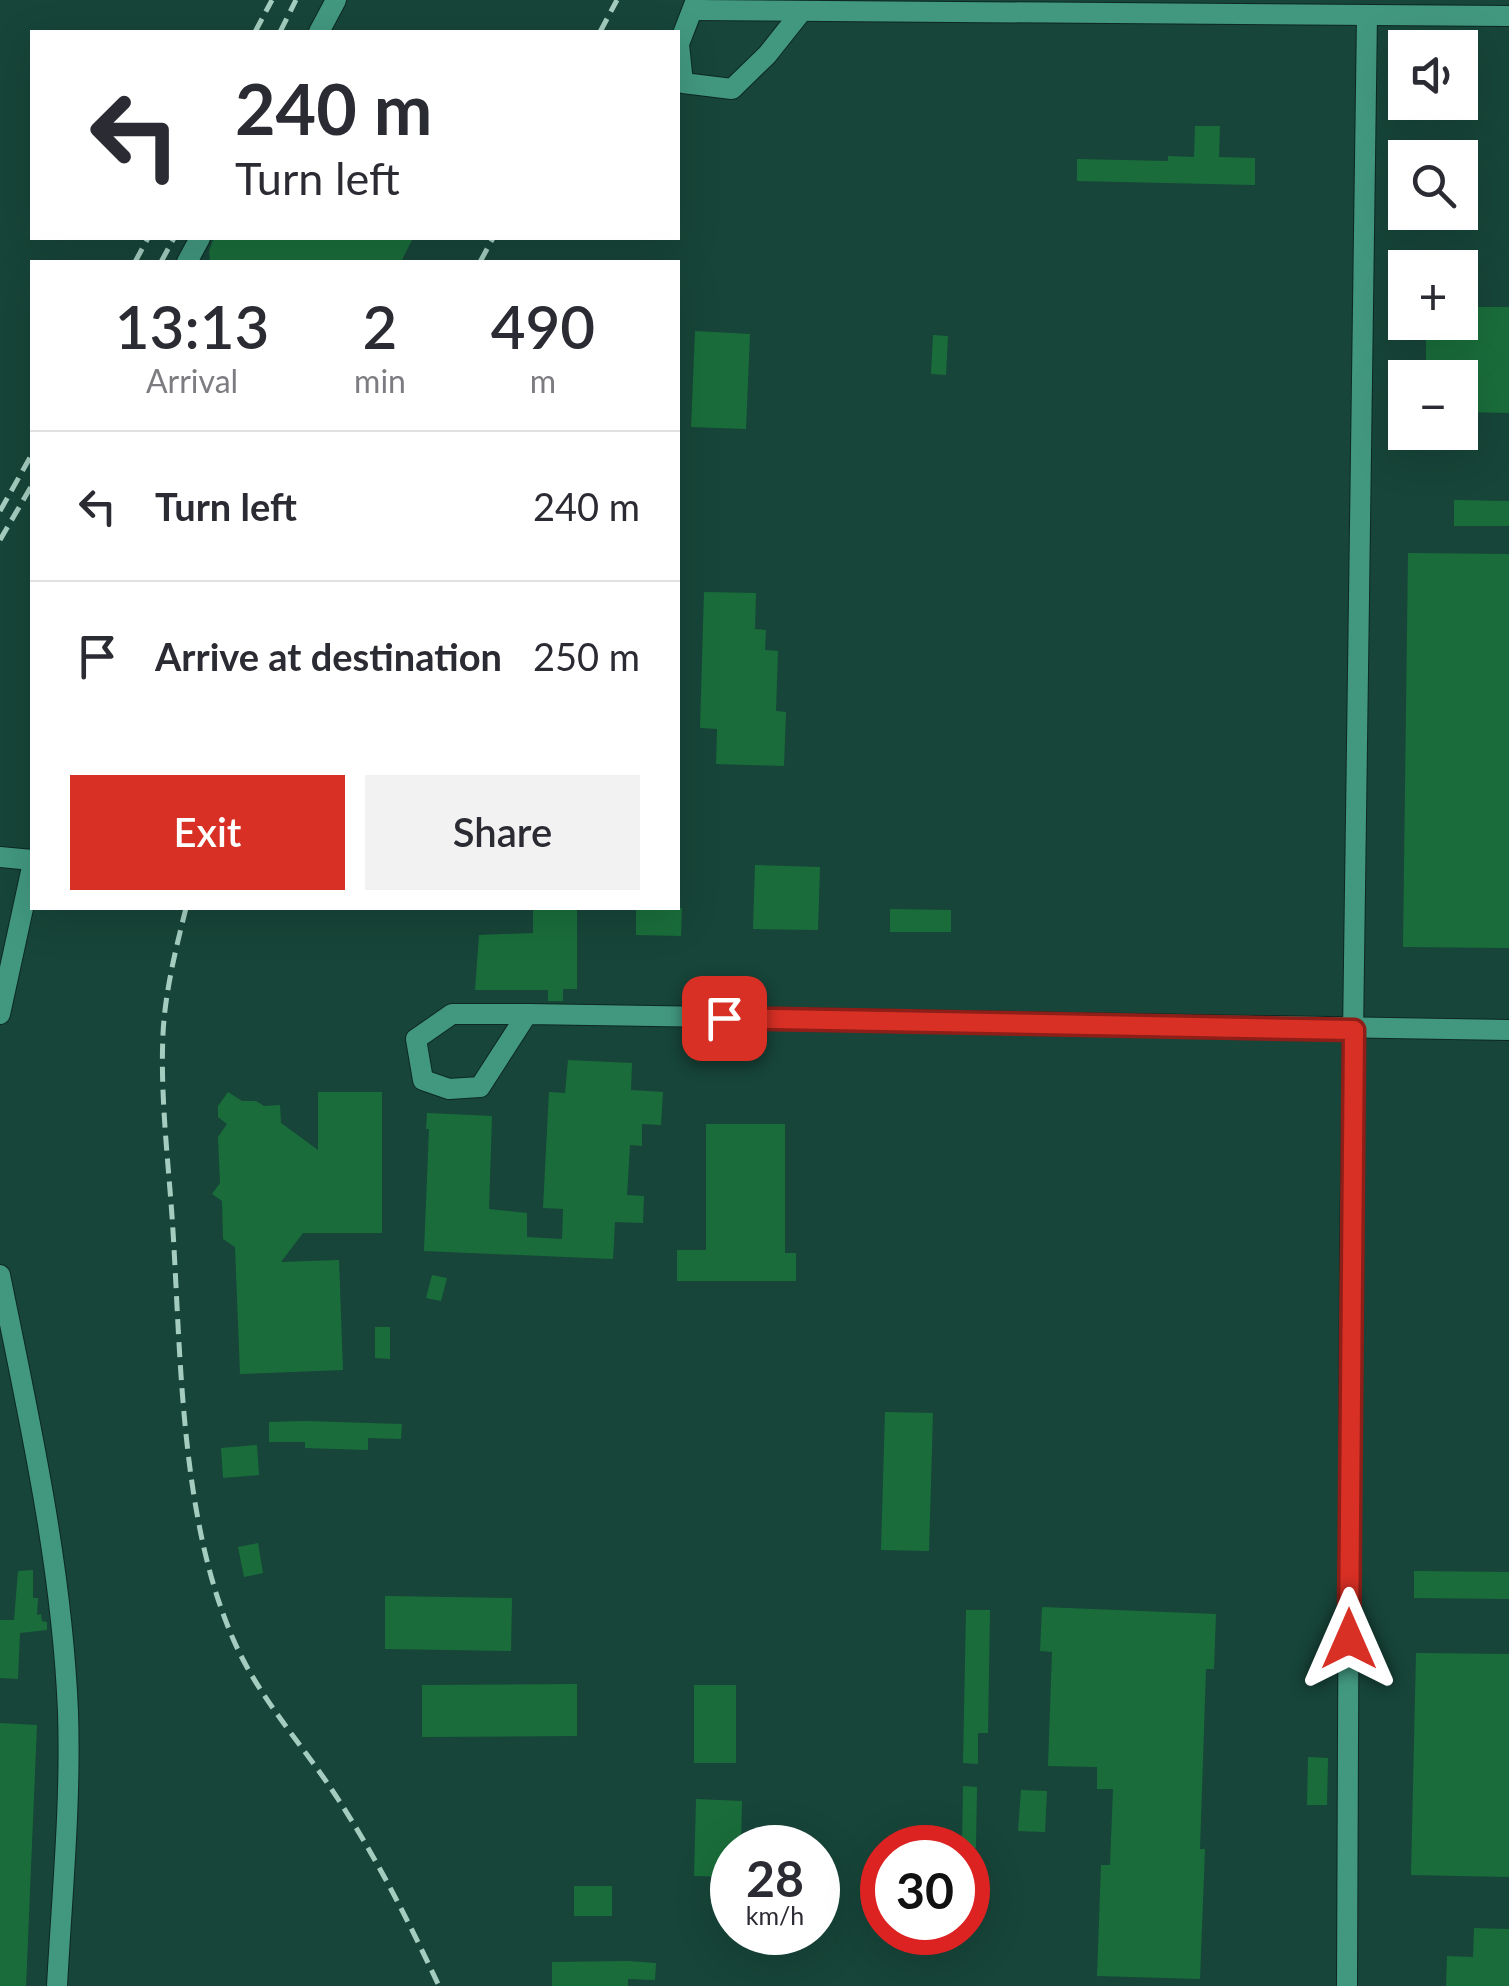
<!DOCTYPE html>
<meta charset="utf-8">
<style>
body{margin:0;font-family:Lato,sans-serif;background:#f2f2f3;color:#2b2b33;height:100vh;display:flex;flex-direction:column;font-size:38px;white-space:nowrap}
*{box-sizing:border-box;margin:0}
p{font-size:32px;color:#7c7c81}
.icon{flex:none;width:55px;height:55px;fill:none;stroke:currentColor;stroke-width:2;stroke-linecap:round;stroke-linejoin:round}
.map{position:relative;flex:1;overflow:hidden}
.details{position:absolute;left:30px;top:260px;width:650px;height:650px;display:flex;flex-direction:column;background:#fff;border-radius:0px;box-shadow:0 10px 40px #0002}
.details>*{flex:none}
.guide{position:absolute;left:30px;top:30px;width:650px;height:210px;border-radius:0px;box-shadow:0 10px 40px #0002;background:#fff;color:#2b2b33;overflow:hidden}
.tools{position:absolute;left:1388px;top:30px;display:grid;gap:20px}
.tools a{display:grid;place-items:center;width:90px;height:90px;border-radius:0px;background:#fff;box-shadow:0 10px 40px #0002;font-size:50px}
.speed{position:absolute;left:710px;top:1825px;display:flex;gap:20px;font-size:50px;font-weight:700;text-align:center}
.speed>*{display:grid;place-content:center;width:130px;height:130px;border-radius:50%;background:#fff;box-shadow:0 10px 40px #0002;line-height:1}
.speed small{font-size:25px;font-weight:400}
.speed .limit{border:15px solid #d22;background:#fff;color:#111}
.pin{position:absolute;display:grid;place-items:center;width:85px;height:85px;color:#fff;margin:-42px;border-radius:20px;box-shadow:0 5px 15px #0006}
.me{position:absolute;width:110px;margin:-55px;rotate:0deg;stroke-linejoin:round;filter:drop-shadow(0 0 8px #0008)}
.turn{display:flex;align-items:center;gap:35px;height:210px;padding:0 40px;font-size:45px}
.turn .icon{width:130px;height:130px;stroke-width:2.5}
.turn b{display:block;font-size:70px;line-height:85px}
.eta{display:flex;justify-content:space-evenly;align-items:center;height:170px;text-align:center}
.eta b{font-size:60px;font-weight:600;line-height:70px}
.button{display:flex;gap:20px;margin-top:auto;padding:20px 40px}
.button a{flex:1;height:115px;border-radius:0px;background:#d93025;color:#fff;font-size:40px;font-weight:600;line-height:115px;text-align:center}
.button a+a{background:#f2f2f3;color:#2b2b33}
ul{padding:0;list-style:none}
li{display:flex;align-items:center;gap:30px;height:150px;padding:0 40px;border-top:2px solid #e1e1e2}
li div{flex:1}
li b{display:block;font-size:38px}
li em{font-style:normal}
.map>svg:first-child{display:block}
.building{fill:#1a6d3b}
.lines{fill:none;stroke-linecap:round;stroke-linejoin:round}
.minor-casing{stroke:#0d2921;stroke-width:22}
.minor{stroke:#42987f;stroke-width:20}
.rail{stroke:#a4cdbf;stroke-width:5;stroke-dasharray:15 8;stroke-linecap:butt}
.route-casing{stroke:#8d1f18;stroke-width:25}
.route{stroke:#d93025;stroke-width:18}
</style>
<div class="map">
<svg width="1509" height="1986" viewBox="0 0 1509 1986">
<rect width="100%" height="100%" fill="#174539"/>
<g class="building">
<path d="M1195 126H1220L1219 157 1255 158V185L1077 181V159L1168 161V156L1194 157Z"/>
<path d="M214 238H413L401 262H210L209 251Z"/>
<path d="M1460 307H1509V413L1460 412V378H1449V364H1426V322H1460Z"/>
<path d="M695 331 750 334 746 429 691 427Z"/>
<path d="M933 335 948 336 946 375 931 374Z"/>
<path d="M1454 500 1509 501V526H1454Z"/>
<path d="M1408 553 1509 554V948L1403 947Z"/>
<path d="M704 592 756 593 755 629 766 630 765 650 778 651 776 711 786 712 784 766 716 764 717 729 700 728Z"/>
<path d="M755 865 820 867 818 930 753 929Z"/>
<path d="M533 908H577V989H563V1001H548V990H475L479 935 533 933Z"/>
<path d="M636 908H682L681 936 636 935Z"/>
<path d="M890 909 951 910V932H890Z"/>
<path d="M568 1060 632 1063 631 1090 663 1092 661 1125 642 1124V1146L630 1145 627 1195 644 1196 643 1223 615 1222 613 1259 424 1251 429 1129H426L427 1113 492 1116 489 1209 527 1213V1237L562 1239 563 1209 543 1208 549 1092 565 1093Z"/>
<path d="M228 1092 242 1101H256L264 1106 280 1105 281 1123 318 1150V1092H382V1233H303L281 1262 339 1260 343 1370 240 1374 235 1247 223 1239 222 1201 212 1194 220 1183 218 1137 227 1124 218 1117V1106Z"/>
<path d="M706 1124H785V1253H796V1281H677V1250H706Z"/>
<path d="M432 1275 447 1278 441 1301 426 1298Z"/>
<path d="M375 1327H390V1359L375 1358Z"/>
<path d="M885 1412 933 1413 929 1551 881 1550Z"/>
<path d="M306 1421 402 1424 401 1439 368 1438V1450L305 1448V1442H269V1422Z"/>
<path d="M257 1445 259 1475 223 1478 221 1448Z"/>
<path d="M258 1543 263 1573 244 1577 238 1547Z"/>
<path d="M33 1570V1598H38L37 1615 41 1614 42 1621 47 1622V1630L20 1633 18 1679 0 1678V1620H14L18 1571Z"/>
<path d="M1414 1571 1509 1572V1599L1414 1598Z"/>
<path d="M385 1596 512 1598 511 1651 385 1649Z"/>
<path d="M1042 1607 1216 1614 1214 1669H1206L1200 1849H1205L1200 1979 1097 1976 1101 1865H1110L1113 1789H1097V1767L1048 1766 1052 1652 1040 1651Z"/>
<path d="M966 1610H990L988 1733H978V1764L963 1763Z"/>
<path d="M1416 1653 1509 1654V1877L1411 1875Z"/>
<path d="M577 1684V1736L422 1737V1685Z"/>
<rect x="694" y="1685" width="42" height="78"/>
<path d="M0 1723 37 1725 26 1986H0Z"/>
<path d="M1308 1757 1328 1758 1327 1805H1307Z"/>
<path d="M963 1786 977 1787 976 1848H962Z"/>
<path d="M1021 1790 1047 1791 1045 1832 1018 1831Z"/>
<path d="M696 1799 742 1801 741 1848H732V1877L694 1876Z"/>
<rect x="574" y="1886" width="38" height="30"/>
<path d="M1474 1928 1509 1929V1986H1446L1447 1956 1473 1957Z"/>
<path d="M628 1961 656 1963 655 1980 628 1979V1986H552V1962Z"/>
</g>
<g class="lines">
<g class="minor-casing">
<g id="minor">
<path d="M696 0 679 44 683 83 732 89 767 55 802 11"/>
<path d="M694 10 1509 16"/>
<path d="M319 32 336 0"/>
<path d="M187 262 200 238"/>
<path d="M0 857 32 860"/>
<path d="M0 1014 32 867"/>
<path d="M527 1014 480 1087 449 1089 423 1080 416 1039 452 1014H527L1509 1030"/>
<path d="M0 1275C29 1418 62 1565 68 1712 71 1803 62 1895 57 1986"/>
<path d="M1347 1986 1350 1253 1367 15"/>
</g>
</g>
<use href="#minor" class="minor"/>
<g class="rail">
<path d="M255 32 272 0"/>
<path d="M280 32 296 0"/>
<path d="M600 32 617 0"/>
<path d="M135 262 148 238"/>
<path d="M161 262 174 238"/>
<path d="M480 262 493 238"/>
<path d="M0 511 32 454"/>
<path d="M0 540 32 485"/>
<path d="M186 908C176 948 165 992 163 1034 160 1099 169 1166 173 1231 181 1362 181 1521 234 1641 260 1700 304 1746 338 1799 377 1859 409 1922 439 1986"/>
</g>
</g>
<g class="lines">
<g class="route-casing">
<path id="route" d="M724 1018 1354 1030 1349 1639"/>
</g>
<use href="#route" class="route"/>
</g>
</svg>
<div class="tools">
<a><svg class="icon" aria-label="sound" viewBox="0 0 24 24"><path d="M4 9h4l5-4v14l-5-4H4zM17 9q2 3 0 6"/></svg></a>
<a><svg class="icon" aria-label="search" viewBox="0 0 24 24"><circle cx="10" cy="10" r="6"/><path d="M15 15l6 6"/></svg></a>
<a>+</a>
<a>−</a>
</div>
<div class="speed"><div>28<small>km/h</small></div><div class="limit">30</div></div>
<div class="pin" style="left:724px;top:1018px;background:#d93025"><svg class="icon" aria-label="arrive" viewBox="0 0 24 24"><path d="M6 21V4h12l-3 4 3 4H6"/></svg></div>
<svg class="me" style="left:1349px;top:1639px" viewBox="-20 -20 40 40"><path d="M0-17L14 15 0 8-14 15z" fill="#d93025" stroke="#fff" stroke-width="4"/></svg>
<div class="guide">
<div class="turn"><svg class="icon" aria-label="left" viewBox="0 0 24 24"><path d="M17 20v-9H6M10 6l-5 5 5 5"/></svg><div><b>240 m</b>Turn left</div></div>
</div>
<section class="details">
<div class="eta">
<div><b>13:13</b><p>Arrival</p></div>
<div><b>2</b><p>min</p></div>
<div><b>490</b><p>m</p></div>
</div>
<ul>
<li><svg class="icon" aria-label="left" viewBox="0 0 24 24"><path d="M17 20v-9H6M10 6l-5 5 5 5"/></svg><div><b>Turn left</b></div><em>240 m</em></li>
<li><svg class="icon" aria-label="arrive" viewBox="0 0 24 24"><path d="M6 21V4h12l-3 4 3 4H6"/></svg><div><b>Arrive at destination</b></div><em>250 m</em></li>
</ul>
<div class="button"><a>Exit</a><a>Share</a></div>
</section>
</div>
